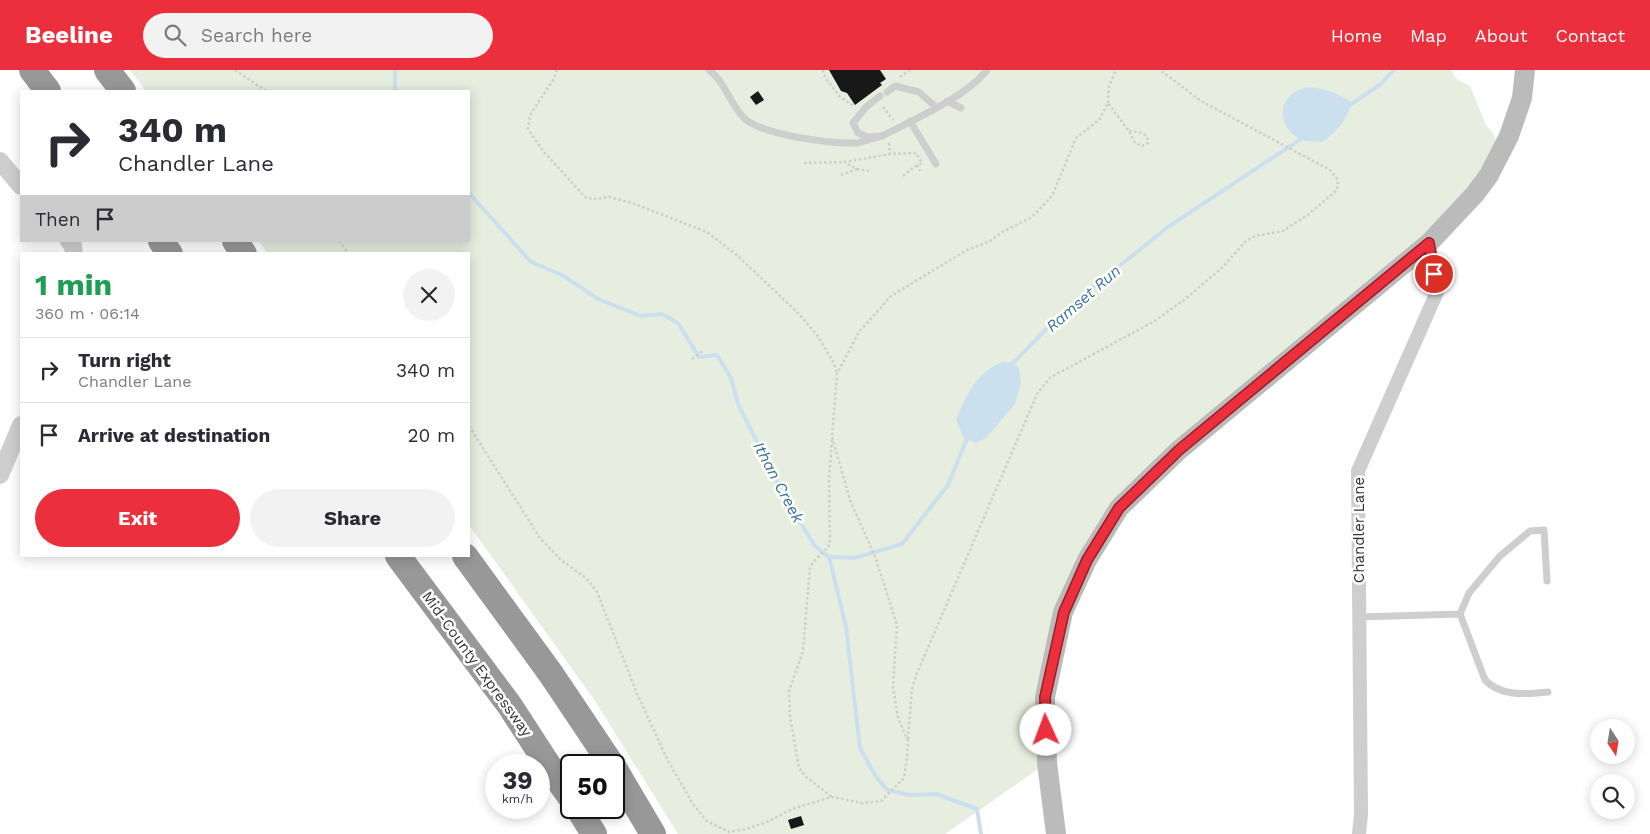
<!DOCTYPE html>
<meta charset="utf-8">
<style>
body{margin:0;font-family:"Work Sans",sans-serif;background:#f2f2f3;color:#2b2b33;height:100vh;display:flex;flex-direction:column;font-size:19px;white-space:nowrap}
*{box-sizing:border-box;margin:0}
p{font-size:16px;color:#7c7c81}
.icon{flex:none;width:28px;height:28px;fill:none;stroke:currentColor;stroke-width:2;stroke-linecap:round;stroke-linejoin:round}
.map{position:relative;flex:1;overflow:hidden}
.details{position:absolute;left:20px;top:182px;width:450px;height:305px;display:flex;flex-direction:column;background:#fff;border-radius:0px;box-shadow:0 2px 12px #0003}
.details>*{flex:none}
.guide{position:absolute;left:20px;top:20px;width:450px;height:152px;border-radius:0px;box-shadow:0 2px 12px #0003;background:#fff;color:#2b2b33;overflow:hidden}
.needle{width:32px;rotate:168deg}
.fabs{position:absolute;left:1590px;top:649px;display:grid;gap:10px}
.fabs a{display:grid;place-items:center;width:45px;height:45px;border-radius:50%;background:#fff;box-shadow:0 2px 12px #0003;font-size:25px}
.speed{position:absolute;left:485px;top:684px;display:flex;gap:10px;font-size:25px;font-weight:700;text-align:center}
.speed>*{display:grid;place-content:center;width:65px;height:65px;border-radius:50%;background:#fff;box-shadow:0 2px 12px #0003;line-height:1}
.speed small{font-size:12px;font-weight:400}
.speed .limit{border:2px solid #111;border-radius:8px;background:#fff;color:#111}
.pin{position:absolute;display:grid;place-items:center;width:42px;height:42px;color:#fff;margin:-21px;border:2px solid #fff;border-radius:50%;box-shadow:0 1px 5px #0007}
.me{position:absolute;width:55px;margin:-28px;rotate:358deg;stroke-linejoin:round;filter:drop-shadow(0 0 4px #0008)}
.turn{display:flex;align-items:center;gap:18px;height:105px;padding:0 15px;font-size:22px}
.turn .icon{width:65px;height:65px;stroke-width:2.5}
.turn b{display:block;font-size:35px;line-height:42px}
.then{display:flex;align-items:center;height:48px;padding:0 15px;background:#0003;gap:10px;font-size:19px}
.round{display:grid;place-items:center;flex:none;width:52px;height:52px;border-radius:26px;background:#f2f2f3}
.headline{display:flex;align-items:center;justify-content:space-between;height:85px;padding:0 15px}
h1{font-size:30px;font-weight:700;line-height:38px;color:#1e9e55}
.cta{display:flex;gap:10px;margin-top:auto;padding:10px 15px}
.cta a{flex:1;height:58px;border-radius:30px;background:#ec2f3c;color:#fff;font-size:20px;font-weight:700;line-height:58px;text-align:center}
.cta a+a{background:#f2f2f3;color:#2b2b33}
ul{padding:0;list-style:none}
li{display:flex;align-items:center;gap:15px;height:65px;padding:0 15px;border-top:1px solid #e1e1e2}
li div{flex:1}
li b{display:block;font-size:19px}
li em{font-style:normal}
header{display:flex;align-items:center;gap:30px;box-sizing:border-box;height:70px;padding:0 25px;background:#ec2f3c;color:#fff}
header strong{font-size:24px}
nav{display:flex;gap:28px;margin-inline-start:auto;font-size:18px}
.search{width:350px;height:45px;background:#f2f2f3;display:flex;align-items:center;gap:12px;box-sizing:border-box;padding:0 18px;border-radius:28px;color:#7c7c81;font-size:19px}
.map>svg:first-child{display:block}
.green{fill:#e7eedf}
.water{fill:#cbe0ee}
.lines{fill:none;stroke-linecap:round;stroke-linejoin:round}
.stream{stroke:#cbe0ee;stroke-width:4}
.building{fill:#181818}
.path{stroke:#cecece;stroke-width:2.5;stroke-dasharray:2.5 2.5;stroke-linecap:butt}
.service{stroke:#cecece;stroke-width:7}
.minor{stroke:#cecece;stroke-width:14}
.tertiary{stroke:#cecece;stroke-width:18}
.secondary{stroke:#bbb;stroke-width:20}
.motorway{stroke:#989898;stroke-width:26}
.route-casing{stroke:#991f27;stroke-width:12}
.route{stroke:#ec2f3c;stroke-width:9}
.labels{text-anchor:middle;stroke-width:5;stroke-linejoin:round;paint-order:stroke}
.street-label{font-size:15px;fill:#313131;stroke:#fff}
.water-label{font-size:16px;font-style:italic;fill:#3b7397;stroke:#fff}
</style>
<header>
<strong>Beeline</strong>
<div class="search"><svg class="icon" aria-label="search" viewBox="0 0 24 24"><circle cx="10" cy="10" r="6"/><path d="M15 15l6 6"/></svg>Search here</div>
<nav><a>Home</a><a>Map</a><a>About</a><a>Contact</a></nav>
</header>
<div class="map">
<svg width="1650" height="764" viewBox="0 0 1650 764">
<rect width="100%" height="100%" fill="#fff"/>
<path class="green" d="M130 0H1451L1456 9 1470 16 1486 55 1493 63 1499 79 1475 124 1119 438 1063 542 1047 693 945 764H678L595 631 469 455V184H268L259 171H469V21H146Z"/>
<g class="water">
<path d="M1310 17C1326 19 1338 23 1351 32 1348 49 1336 63 1322 72 1317 71 1311 72 1306 71 1281 65 1273 32 1298 20 1301 18 1306 18 1310 17Z"/>
<path d="M1002 292H1012L1019 298 1021 314 1015 334 986 368 976 373 963 367 956 349C968 323 975 304 1002 292Z"/>
</g>
<g class="lines">
<g class="stream">
<path d="M395 0V21"/>
<path d="M1347 37 1381 14 1394 0"/>
<path d="M469 123 531 192 562 205 598 229 641 246 662 244 678 253 699 287 717 285 731 308 738 334 786 430 815 476 829 487 846 557 860 678 875 705 887 720 909 725 936 724 977 739 981 764"/>
<path d="M1011 295 1066 239 1168 157 1304 67"/>
<path d="M829 487 854 488 902 474 948 415 968 366"/>
</g>
</g>
<g class="building">
<path d="M829 0H880L886 9 880 13 882 15 855 35 847 23 841 21Z"/>
<path d="M758 21 764 30 756 35 750 27Z"/>
<path d="M801 746 804 755 791 759 788 750Z"/>
</g>
<g class="lines">
<g class="path">
<path d="M235 0 266 21"/>
<path d="M557 0 553 10 530 45 528 59 544 82 586 128 596 129 609 127 632 133 707 162 738 186 799 244 817 265 834 293 837 304"/>
<path d="M823 0 824 5 839 26 854 36"/>
<path d="M900 7 910 0"/>
<path d="M1108 33 1109 16 1116 0"/>
<path d="M883 37 893 50"/>
<path d="M889 73 890 84"/>
<path d="M804 93 844 92 890 84 916 83 922 93 914 97 903 106 901 105"/>
<path d="M917 95 920 101"/>
<path d="M857 99 869 101"/>
<path d="M841 105 857 99 845 93"/>
<path d="M339 171 349 184"/>
<path d="M692 289 704 280"/>
<path d="M469 356 540 468 561 490 586 508 597 522 636 621 668 691 693 734 707 751 729 762 746 759 767 752 792 739 832 727 862 733 881 731 904 708 907 688 908 671 898 648 893 617 897 555 876 489 850 430 832 367 837 304 859 262 891 226 967 180 990 171 1002 162 1032 147 1052 126 1076 68 1099 50 1108 33 1129 61 1135 73 1142 76 1148 73 1147 67 1143 63 1129 61"/>
<path d="M832 370 829 408 830 474C824 483 815 488 810 497L803 581 789 621 790 647 799 698 806 707 832 727"/>
<path d="M908 669 912 619 917 603 1038 322 1051 307 1153 252 1184 230 1223 197 1245 172 1255 166 1283 161 1309 144 1337 120 1338 110 1330 100 1201 31 1160 0"/>
</g>
<g class="service">
<path d="M709 0C725 11 730 35 745 49 764 65 831 74 856 73 864 72 873 68 882 66"/>
<path d="M887 22 895 16 919 22 936 37"/>
<path d="M880 26 866 37 853 53 858 63 868 67 882 66C913 50 966 27 987 0"/>
<path d="M947 31 961 38"/>
<path d="M910 51 936 94"/>
<path d="M1460 544 1485 610C1501 627 1526 624 1548 622"/>
<path d="M1359 547 1460 544 1469 523 1500 486 1530 461 1544 460 1547 511"/>
</g>
<path class="minor" d="M1359 764 1361 744 1358 401 1437 222 1429 173"/>
<g class="tertiary">
<path d="M0 91 21 116"/>
<path d="M69 171 73 176 74 184"/>
<path d="M0 405 21 355"/>
</g>
<path class="secondary" d="M1056 764 1047 693 1045 627 1063 542 1087 490 1119 438 1179 380 1429 173 1475 124 1489 105 1509 66 1522 28 1525 0"/>
<g class="motorway">
<path d="M32 0 48 21"/>
<path d="M107 0 123 21"/>
<path d="M161 171 170 184"/>
<path d="M235 171 244 184"/>
<path d="M398 486 510 636 556 707 571 728"/>
<path d="M465 486 551 604 612 695"/>
<path d="M614 698 653 764"/>
<path d="M578 738 594 764"/>
</g>
</g>
<g class="lines">
<g class="route-casing">
<path id="route" d="M1046 660 1045 627 1064 542 1087 490 1119 438 1179 380 1429 173 1434 204"/>
</g>
<use href="#route" class="route"/>
</g>
<g class="labels">
<g class="street-label">
<text transform="translate(1359 460) rotate(-90)" y="5">Chandler Lane</text>
<text transform="translate(477 594) rotate(54)" y="5">Mid-County Expressway</text>
</g>
<g class="water-label">
<text transform="translate(1083 228) rotate(-41)" y="6">Ramset Run</text>
<text transform="translate(779 412) rotate(62)" y="6">Ithan Creek</text>
</g>
</g>
</svg>
<div class="fabs">
<a><svg class="needle" viewBox="-14 -14 28 28"><path d="M0-13l5 13h-10z" fill="#e53935"/><path d="M0 13l5-13h-10z" fill="#7c7c81"/></svg></a>
<a><svg class="icon" aria-label="search" viewBox="0 0 24 24"><circle cx="10" cy="10" r="6"/><path d="M15 15l6 6"/></svg></a>
</div>
<div class="speed"><div>39<small>km/h</small></div><div class="limit">50</div></div>
<div class="pin" style="left:1434px;top:204px;background:#d93025"><svg class="icon" aria-label="arrive" viewBox="0 0 24 24"><path d="M6 21V4h12l-3 4 3 4H6"/></svg></div>
<svg class="me" style="left:1046px;top:660px" viewBox="-20 -20 40 40"><circle r="19" fill="#fff"/><path d="M0-13L10 11 0 6-10 11z" fill="#ec2f3c"/></svg>
<div class="guide">
<div class="turn"><svg class="icon" aria-label="right" viewBox="0 0 24 24"><path d="M7 20v-9h11M14 6l5 5-5 5"/></svg><div><b>340 m</b>Chandler Lane</div></div>
<div class="then">Then<svg class="icon" aria-label="arrive" viewBox="0 0 24 24"><path d="M6 21V4h12l-3 4 3 4H6"/></svg></div>
</div>
<section class="details">
<div class="headline"><div><h1>1 min</h1><p>360 m · 06:14</p></div><a class="round"><svg class="icon" aria-label="close" viewBox="0 0 24 24"><path d="M6 6l12 12M18 6L6 18"/></svg></a></div>
<ul>
<li><svg class="icon" aria-label="right" viewBox="0 0 24 24"><path d="M7 20v-9h11M14 6l5 5-5 5"/></svg><div><b>Turn right</b><p>Chandler Lane</p></div><em>340 m</em></li>
<li><svg class="icon" aria-label="arrive" viewBox="0 0 24 24"><path d="M6 21V4h12l-3 4 3 4H6"/></svg><div><b>Arrive at destination</b></div><em>20 m</em></li>
</ul>
<div class="cta"><a>Exit</a><a>Share</a></div>
</section>
</div>
